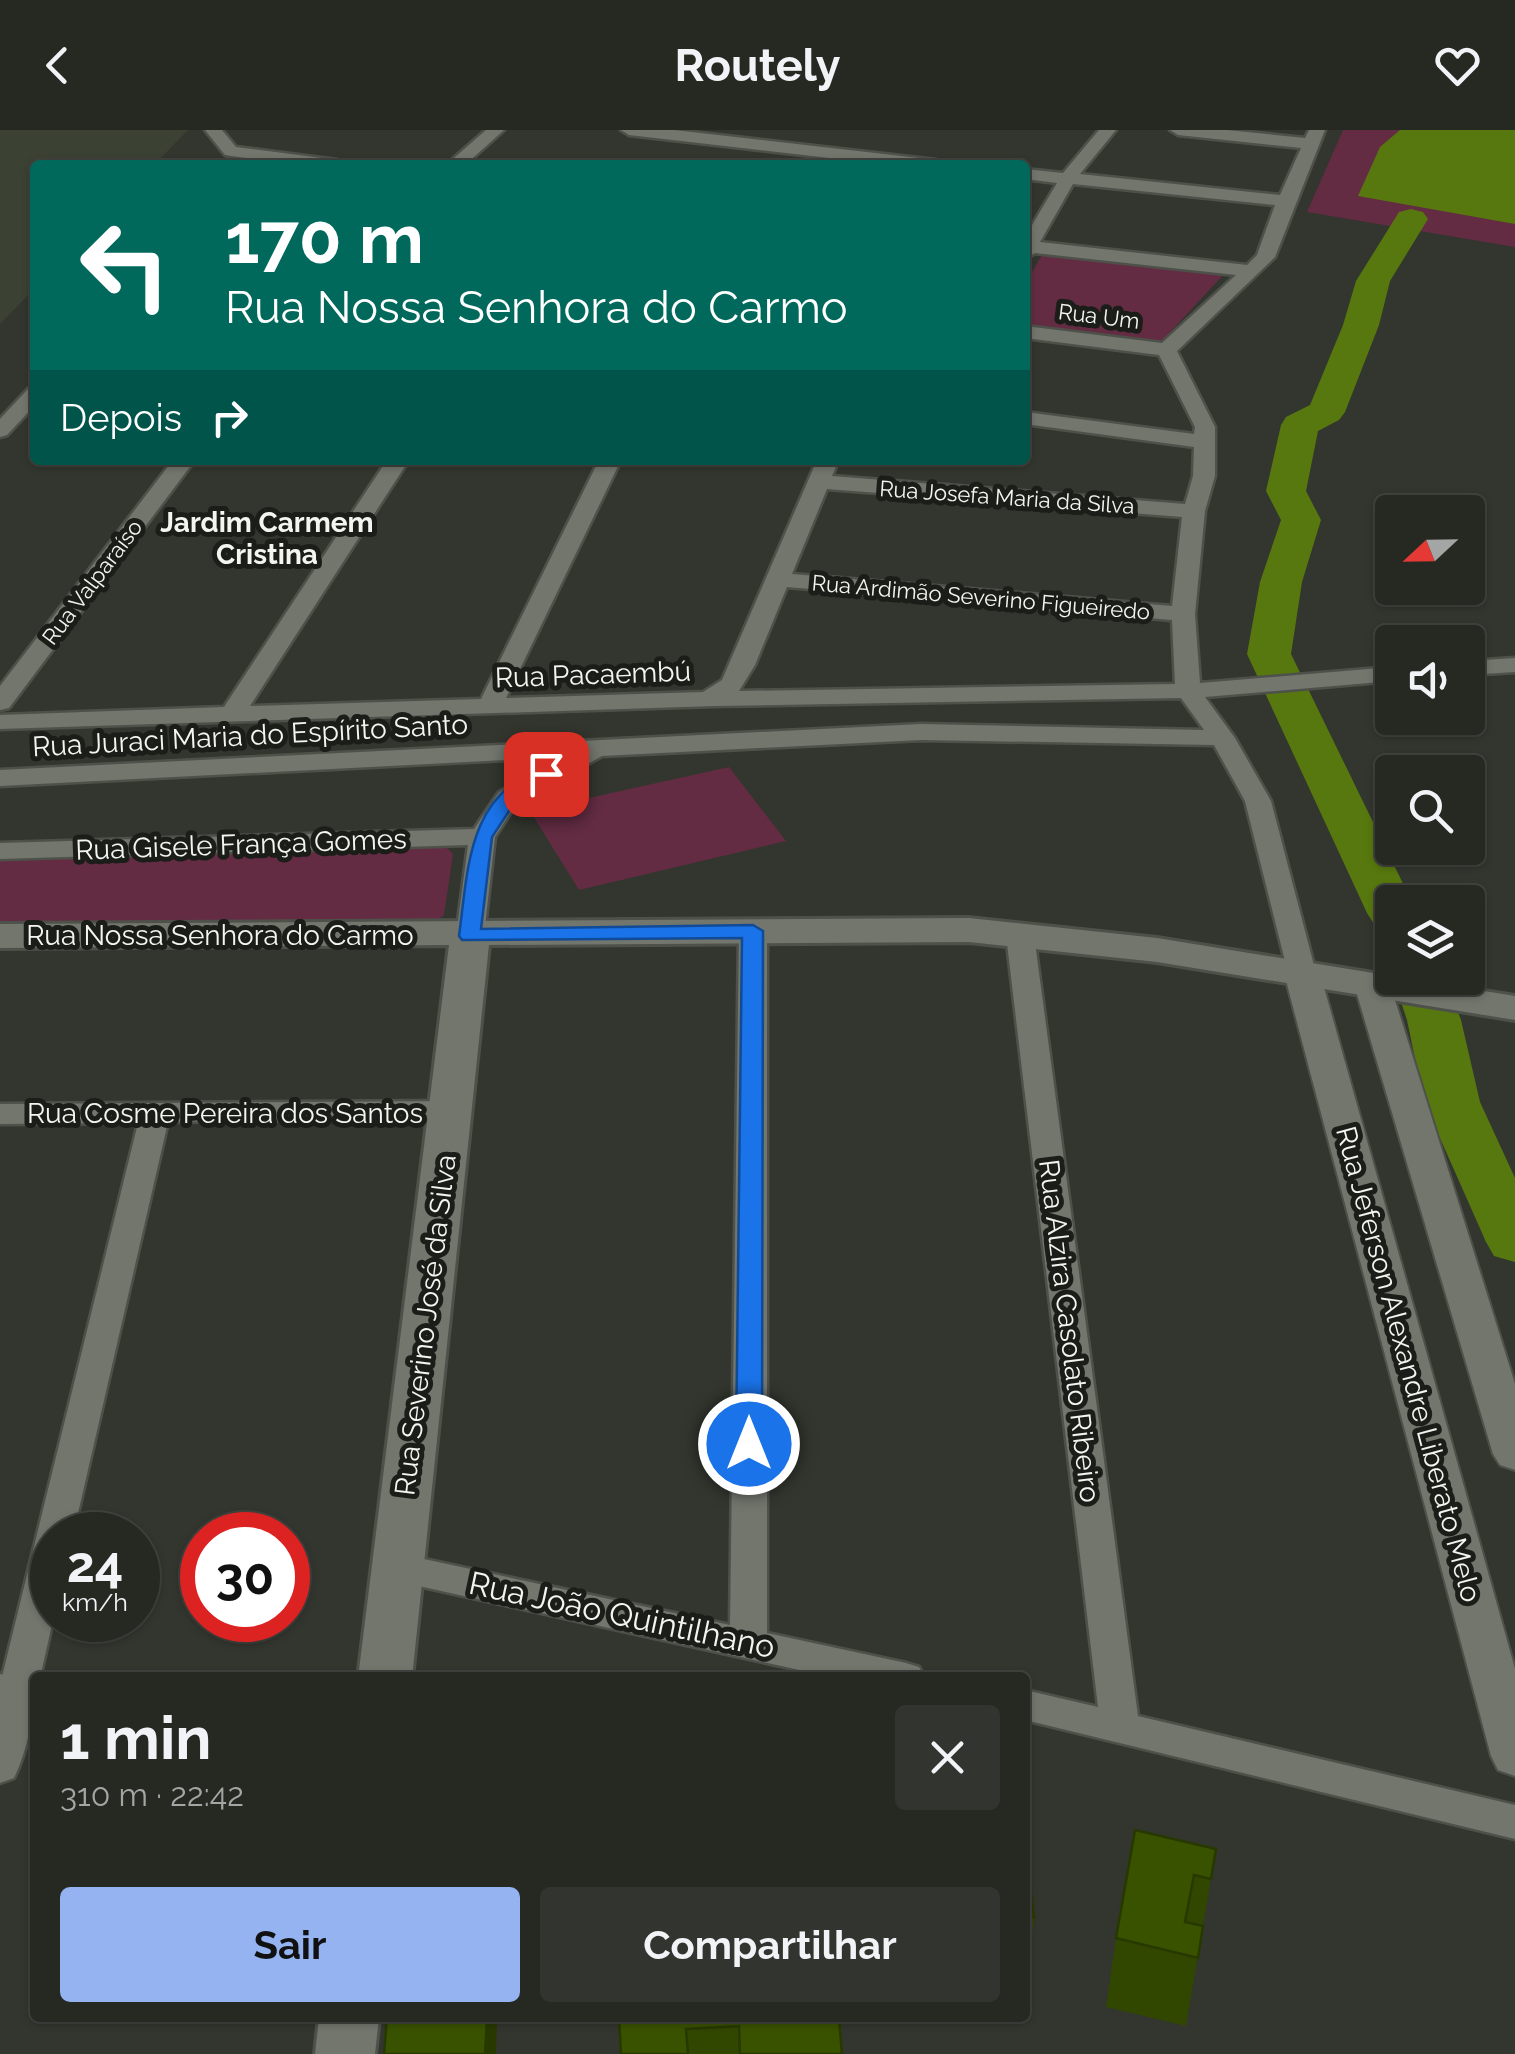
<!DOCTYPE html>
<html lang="pt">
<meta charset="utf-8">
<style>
body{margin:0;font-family:Raleway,sans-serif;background:#32342f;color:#f1f3f6;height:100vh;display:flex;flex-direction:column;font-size:38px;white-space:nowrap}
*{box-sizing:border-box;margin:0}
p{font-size:32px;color:#a4a6a5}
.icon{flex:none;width:55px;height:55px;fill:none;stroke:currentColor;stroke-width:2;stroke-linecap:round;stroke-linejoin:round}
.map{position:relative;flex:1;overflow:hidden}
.drawer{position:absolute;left:30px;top:1542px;width:1000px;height:350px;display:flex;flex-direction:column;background:#262822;border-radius:10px;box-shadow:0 2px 8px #0004,0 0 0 2px #424440}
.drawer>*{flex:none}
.hud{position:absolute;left:30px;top:30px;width:1000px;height:305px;border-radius:10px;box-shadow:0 2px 8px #0004,0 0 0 2px #424440;background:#00695c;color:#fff;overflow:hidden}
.needle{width:65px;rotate:248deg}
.buttons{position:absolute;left:1375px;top:365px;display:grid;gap:20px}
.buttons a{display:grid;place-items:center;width:110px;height:110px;border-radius:10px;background:#262822;box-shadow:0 2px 8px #0004,0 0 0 2px #424440;font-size:50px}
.speed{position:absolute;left:30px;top:1382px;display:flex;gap:20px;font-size:50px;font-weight:700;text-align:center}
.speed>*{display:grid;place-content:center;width:130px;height:130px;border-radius:50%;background:#262822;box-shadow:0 2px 8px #0004,0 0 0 2px #424440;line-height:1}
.speed small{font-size:25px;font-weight:400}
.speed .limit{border:15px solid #d22;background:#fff;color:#111}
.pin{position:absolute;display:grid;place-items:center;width:85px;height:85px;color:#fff;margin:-42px;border-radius:20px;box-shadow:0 5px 15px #0006}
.me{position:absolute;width:110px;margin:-55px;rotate:0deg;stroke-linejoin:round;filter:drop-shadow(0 0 8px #0008)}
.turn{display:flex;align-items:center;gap:35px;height:210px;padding:0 30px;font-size:45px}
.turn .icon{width:130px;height:130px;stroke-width:2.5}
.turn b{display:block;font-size:70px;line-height:85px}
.then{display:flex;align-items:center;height:95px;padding:0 30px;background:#0003;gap:20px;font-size:38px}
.round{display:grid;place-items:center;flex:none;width:105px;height:105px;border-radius:10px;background:#32342f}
.head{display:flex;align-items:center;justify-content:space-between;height:170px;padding:0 30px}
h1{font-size:60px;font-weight:700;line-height:75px}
.button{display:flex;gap:20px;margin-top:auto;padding:20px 30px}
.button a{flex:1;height:115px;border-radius:10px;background:#95b2f1;color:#111;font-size:40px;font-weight:700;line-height:115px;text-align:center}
.button a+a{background:#32342f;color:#f1f3f6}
header{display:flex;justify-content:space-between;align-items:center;height:130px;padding:0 30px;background:#262822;font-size:45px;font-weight:700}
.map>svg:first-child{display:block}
.built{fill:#3b4133}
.green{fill:#632c43}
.water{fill:#57780e}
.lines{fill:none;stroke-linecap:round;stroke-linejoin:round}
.river{fill:#57780e;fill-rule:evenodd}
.minor-casing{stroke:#4e514a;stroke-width:5}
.tertiary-casing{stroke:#4e514a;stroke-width:4}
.secondary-casing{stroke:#4e514a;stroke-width:6}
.minor{fill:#72766d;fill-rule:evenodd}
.tertiary{fill:#72766d;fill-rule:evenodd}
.secondary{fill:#72766d;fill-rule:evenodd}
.wall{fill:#314700}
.shaded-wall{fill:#283900}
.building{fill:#395200;stroke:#283900;stroke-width:2.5}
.route{fill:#1a73e8;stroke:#114b97;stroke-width:2.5}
.labels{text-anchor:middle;stroke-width:10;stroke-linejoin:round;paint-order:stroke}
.far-street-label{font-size:22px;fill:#f3f6f0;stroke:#1b1d19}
.far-quarter-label{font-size:28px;font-weight:bold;fill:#f3f6f0;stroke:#1b1d19}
.street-label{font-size:28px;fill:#f3f6f0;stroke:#1b1d19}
.near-street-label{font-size:32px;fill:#f3f6f0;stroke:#1b1d19}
</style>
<header><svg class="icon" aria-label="back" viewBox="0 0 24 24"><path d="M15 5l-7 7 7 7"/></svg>Routely<svg class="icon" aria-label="heart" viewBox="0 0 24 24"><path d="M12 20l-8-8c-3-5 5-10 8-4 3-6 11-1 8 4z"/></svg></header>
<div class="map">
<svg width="1515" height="1924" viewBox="0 0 1515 1924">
<rect width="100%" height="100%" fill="#32362e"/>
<path class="built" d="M0 0H188L154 35H35V158L0 194Z"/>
<g class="green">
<path d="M1343 0H1515V117L1307 82Z"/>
<path d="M1045 120 1224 144 1160 213 1025 194V154Z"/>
<path d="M729 637 786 711 579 760 530 681Z"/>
<path d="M442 713 453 724 444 785 433 794 0 799V728Z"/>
</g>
<path class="water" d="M1400 0H1515V94L1358 66 1380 17Z"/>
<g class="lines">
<g class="river">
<path d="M1411 79 1423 82 1428 89 1390 151 1379 195 1345 282 1339 290 1318 301 1306 361 1321 390 1302 452 1291 524 1412 772H1392V798L1374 794 1367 783 1247 524 1260 452 1281 390 1266 361 1281 295 1286 287 1310 275 1343 195 1356 151 1399 82Z"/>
<path d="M1393 848H1445L1461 890 1480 972 1515 1048V1132L1494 1126 1486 1112 1424 972 1407 890Z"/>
</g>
<g class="minor-casing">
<g id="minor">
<path d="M205 0H222L236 17 337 30 346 35H298L231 26 225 25Z"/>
<path d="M486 0H504L465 35H446Z"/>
<path d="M621 0H674L936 30 945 35H890L629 5Z"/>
<path d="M1099 0H1116L1080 44 1280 65 1301 18 1178 5 1170 0H1227L1305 8 1309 0H1325L1275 127 1177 221 1215 297V346L1205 381 1195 484 1200 553 1392 537V551L1205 567 1235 608 1271 671 1316 843 1312 849H1292L1288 843 1245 671 1214 615 921 610 602 626 517 673 495 707 484 806 470 814 456 806 468 715 0 729V713L474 699 499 662 565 627 0 656V640L921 594 1204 600 1181 568 714 576 0 599V585L224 577 387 330H409L250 576 481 569 599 330H621L506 568 703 562 722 550 817 330H839L832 346 1185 374 1193 346 1194 317 1025 294V282L1194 304 1195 297 1159 225 1025 208V196L1162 213 1236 145 1035 123 1025 129V107L1057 53 1025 49V39L1063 43ZM1073 54 1275 75 1257 125 1247 135 1040 112ZM827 359 1182 387 1172 476 792 444ZM787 457 1172 490 1175 554 739 561 755 535Z"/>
<path d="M35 257V275L7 305 0 307V289L28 259Z"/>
<path d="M173 330H195L9 578 0 580V556Z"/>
<path d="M1515 528V542L1468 545V531Z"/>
<path d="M753 793 767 801V1503L906 1533 919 1537 925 1548H835L396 1451 383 1447 378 1437 383 1427 396 1423 730 1495 739 801Z"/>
<path d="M1020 797 1034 805 1138 1586 1515 1675V1709L1025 1590V1560L1098 1577 1006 805Z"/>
<path d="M450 971 461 974 465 981 461 988 168 992 73 1405H52L53 1490 40 1548H35C35 1580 28 1620 14 1648L0 1653V1555L138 993 0 994V974Z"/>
</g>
</g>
<g class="tertiary-casing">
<g id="tertiary">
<path d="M1302 832 1315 835 1320 843 1515 1539V1646L1498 1640 1491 1626 1284 843 1289 835Z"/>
<path d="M1372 843 1385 846 1390 854 1515 1254V1340L1500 1335 1493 1324 1354 854 1359 846Z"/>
</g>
</g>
<g class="secondary-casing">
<g id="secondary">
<path d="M969 788 1157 808 1515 866V890L1157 832 969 812 489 815 412 1548H358L449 815 0 818V794Z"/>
<path d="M0 1544 35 1552V1596L0 1588Z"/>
<path d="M319 1888H379L375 1924H315Z"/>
</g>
</g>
<use href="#minor" class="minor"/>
<use href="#tertiary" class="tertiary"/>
<use href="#secondary" class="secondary"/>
</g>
<g class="wall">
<path d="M1216 1719 1186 1896 1106 1877 1116 1808Z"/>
<path d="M1025 1755 1034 1787 1026 1856H1025Z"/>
<path d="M619 1888H839L842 1924H621Z"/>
</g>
<path class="shaded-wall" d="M487 1888H497L496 1924H485Z"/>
<g class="building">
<path d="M1135 1700 1216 1719 1211 1749 1194 1745 1185 1792 1203 1796 1198 1828 1116 1808Z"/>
<path d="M1025 1755H1030L1034 1787H1025Z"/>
<path d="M387 1888H487L485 1924H384Z"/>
<path d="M619 1888H839L842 1924H740L739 1896 686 1899 688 1924H621Z"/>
</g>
<path class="route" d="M546 638 555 644 552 648 515 672 492 707 481 799 753 795 763 801 762 1314 759 1320H740L736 1314 742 808 462 810 459 806C468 741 467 660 546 638Z"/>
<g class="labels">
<g class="far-street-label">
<text transform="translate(1099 186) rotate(7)" y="8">Rua Um</text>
<text transform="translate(1007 367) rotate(4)" y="8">Rua Josefa Maria da Silva</text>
<text transform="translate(92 452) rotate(-53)" y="8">Rua Valparaíso</text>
<text transform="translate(981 467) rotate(5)" y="8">Rua Ardimão Severino Figueiredo</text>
</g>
<g class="far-quarter-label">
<text x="267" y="402">Jardim Carmem<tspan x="267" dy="32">Cristina</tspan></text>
</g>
<g class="street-label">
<text transform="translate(593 544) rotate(-2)" y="10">Rua Pacaembú</text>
<text transform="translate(250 605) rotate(-3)" y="10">Rua Juraci Maria do Espírito Santo</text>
<text transform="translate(241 714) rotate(-2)" y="10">Rua Gisele França Gomes</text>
<text x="220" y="815">Rua Nossa Senhora do Carmo</text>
<text x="225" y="993">Rua Cosme Pereira dos Santos</text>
<text transform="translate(425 1195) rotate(-83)" y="10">Rua Severino José da Silva</text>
<text transform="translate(1070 1201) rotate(83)" y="10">Rua Alzira Casolato Ribeiro</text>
<text transform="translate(1409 1234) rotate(75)" y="10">Rua Jeferson Alexandre Liberato Melo</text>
</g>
<g class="near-street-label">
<text transform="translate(622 1485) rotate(12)" y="11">Rua João Quintilhano</text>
</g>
</g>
</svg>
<div class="buttons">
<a><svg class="needle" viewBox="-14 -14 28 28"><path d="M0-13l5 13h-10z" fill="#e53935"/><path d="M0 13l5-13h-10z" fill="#a4a6a5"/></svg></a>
<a><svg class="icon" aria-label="sound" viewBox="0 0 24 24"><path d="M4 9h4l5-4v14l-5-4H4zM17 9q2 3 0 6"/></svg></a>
<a><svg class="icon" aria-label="search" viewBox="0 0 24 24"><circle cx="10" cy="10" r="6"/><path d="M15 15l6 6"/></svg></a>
<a><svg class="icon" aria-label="layers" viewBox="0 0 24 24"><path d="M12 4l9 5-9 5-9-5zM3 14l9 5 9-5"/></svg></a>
</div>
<div class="speed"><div>24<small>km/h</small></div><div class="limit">30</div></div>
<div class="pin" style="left:546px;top:644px;background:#d93025"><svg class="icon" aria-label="arrive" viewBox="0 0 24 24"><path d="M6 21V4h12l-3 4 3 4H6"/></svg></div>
<svg class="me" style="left:749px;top:1314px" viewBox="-20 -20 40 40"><circle r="17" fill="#1a73e8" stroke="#fff" stroke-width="3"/><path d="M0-11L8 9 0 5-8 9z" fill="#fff"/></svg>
<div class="hud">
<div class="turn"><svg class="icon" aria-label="left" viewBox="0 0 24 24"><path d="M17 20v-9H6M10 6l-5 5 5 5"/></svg><div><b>170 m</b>Rua Nossa Senhora do Carmo</div></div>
<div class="then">Depois<svg class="icon" aria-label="right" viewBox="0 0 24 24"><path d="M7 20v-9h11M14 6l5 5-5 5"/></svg></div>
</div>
<section class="drawer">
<div class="head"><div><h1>1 min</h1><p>310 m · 22:42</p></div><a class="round"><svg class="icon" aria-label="close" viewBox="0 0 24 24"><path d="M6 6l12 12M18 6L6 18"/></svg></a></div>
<div class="button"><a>Sair</a><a>Compartilhar</a></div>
</section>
</div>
